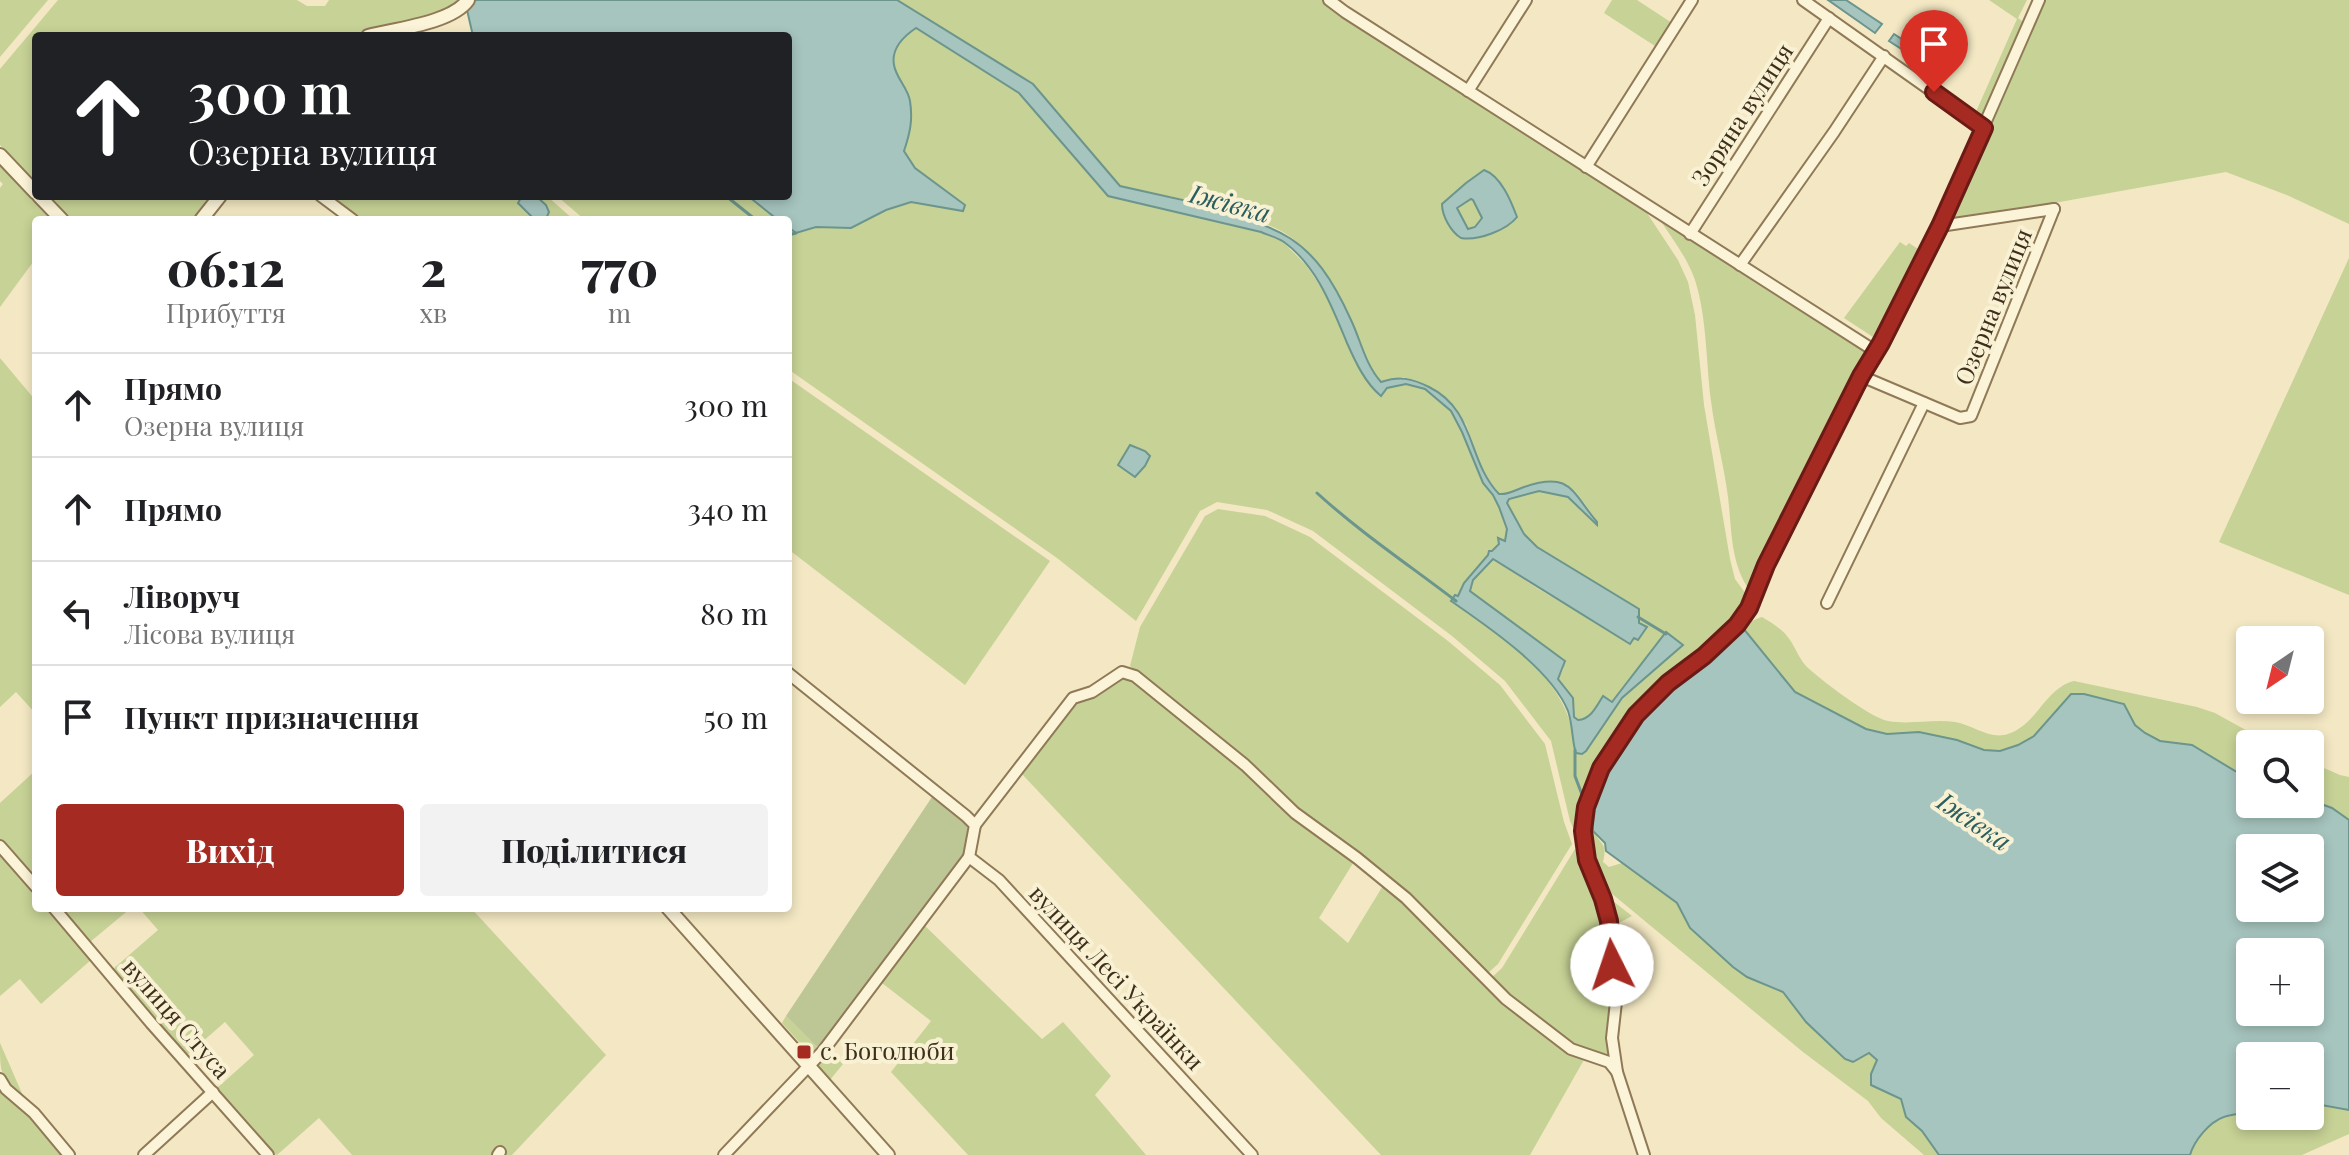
<!DOCTYPE html>
<html lang="uk">
<meta charset="utf-8">
<style>
body{margin:0;font-family:"Playfair Display",serif;background:#f2f2f2;color:#202124;height:100vh;display:flex;flex-direction:column;font-size:30px;white-space:nowrap}
*{box-sizing:border-box;margin:0}
p{font-size:26px;color:#757577}
.icon{flex:none;width:44px;height:44px;fill:none;stroke:currentColor;stroke-width:2;stroke-linecap:round;stroke-linejoin:round}
.map{position:relative;flex:1;overflow:hidden}
.details{position:absolute;left:32px;top:216px;width:760px;height:696px;display:flex;flex-direction:column;background:#fff;border-radius:8px;box-shadow:0 4px 12px #0003}
.details>*{flex:none}
.guide{position:absolute;left:32px;top:32px;width:760px;height:168px;border-radius:8px;box-shadow:0 4px 12px #0003;background:#202124;color:#fff;overflow:hidden}
.needle{width:52px;rotate:215deg}
.buttons{position:absolute;left:2236px;top:626px;display:grid;gap:16px}
.buttons a{display:grid;place-items:center;width:88px;height:88px;border-radius:8px;background:#fff;box-shadow:0 4px 12px #0003;font-size:40px}
.pin{position:absolute;display:grid;place-items:center;width:68px;height:68px;color:#fff;margin:-82px -34px;border-radius:50% 50% 50% 0;rotate:-45deg;box-shadow:0 0 8px #0007}
.pin .icon{rotate:45deg}
.me{position:absolute;width:88px;margin:-44px;rotate:356deg;stroke-linejoin:round;filter:drop-shadow(0 0 6px #0008)}
.turn{display:flex;align-items:center;gap:28px;height:168px;padding:0 24px;font-size:36px}
.turn .icon{width:104px;height:104px;stroke-width:2.5}
.turn b{display:block;font-size:56px;line-height:68px}
.eta{display:flex;justify-content:space-evenly;align-items:center;height:136px;text-align:center}
.eta b{font-size:48px;font-weight:800;line-height:56px}
.primary-button{display:flex;gap:16px;margin-top:auto;padding:16px 24px}
.primary-button a{flex:1;height:92px;border-radius:8px;background:#a52a21;color:#fff;font-size:32px;font-weight:800;line-height:92px;text-align:center}
.primary-button a+a{background:#f2f2f2;color:#202124}
ul{padding:0;list-style:none}
li{display:flex;align-items:center;gap:24px;height:104px;padding:0 24px;border-top:2px solid #e0e0e0}
li div{flex:1}
li b{display:block;font-size:30px}
li em{font-style:normal}
.map>svg:first-child{display:block}
.green{fill:#c7d296}
.cemetery{fill:#bdc695}
.water{fill:#a6c5be;stroke:#6b958d;stroke-width:2;fill-rule:evenodd}
.lines{fill:none;stroke-linecap:round;stroke-linejoin:round}
.stream{stroke:#6b958d;stroke-width:3}
.minor-casing{stroke:#8f7957;stroke-width:14}
.tertiary-casing{stroke:#8f7957;stroke-width:16}
.minor{stroke:#fcf4d8;stroke-width:10}
.tertiary{stroke:#fcf4d8;stroke-width:12}
.route-casing{stroke:#6b1b15;stroke-width:20}
.route{stroke:#a52a21;stroke-width:14}
.poi-dot{fill:#a52a21;stroke:#f9f1d4;stroke-width:3}
.labels{text-anchor:middle;stroke-width:8;stroke-linejoin:round;paint-order:stroke}
.street-label{font-size:24px;fill:#3e2f1d;stroke:#f9f1d4}
.poi-label{font-size:24px;fill:#3e2f1d;stroke:#f9f1d4;text-anchor:start}
.water-label{font-size:26px;font-style:italic;fill:#2b5e5f;stroke:#f9f1d4}
</style>
<div class="map">
<svg width="2349" height="1155" viewBox="0 0 2349 1155">
<rect width="100%" height="100%" fill="#f3e8c3"/>
<g class="green">
<path d="M0 0H48L0 57Z"/>
<path d="M58 0H297L307 6H325L329 0H461L446 11 346 36H36V183L0 145V69Z"/>
<path d="M897 0H1323L1343 15 1643 207 1678 260 1688 282 1695 315 1704 405 1730 559 1735 579 1746 594 1743 604 1731 624 1598 766 1582 847 1570 821 1551 741 1505 681 1452 636 1313 531 1267 510 1217 502 1200 511 1136 621 1057 558 788 369V220H585L557 196H748L770 213 788 196 872 57 915 28 1019 93 1108 196 1261 232 1283 242 1306 265 1327 296 1356 364 1387 388 1406 384 1425 389 1451 411 1462 431 1483 483 1493 495 1499 507 1507 529 1506 541 1499 539V544L1488 553 1458 596 1451 601C1501 635 1575 683 1574 750L1579 754 1586 751 1622 699 1678 650 1666 632 1612 702 1603 697 1589 716 1578 720 1574 717 1572 698 1558 679 1563 670 1565 661 1470 592 1473 580 1492 559 1540 590 1631 643 1634 638 1638 640 1639 609 1537 547 1524 534 1506 503 1509 499 1539 491 1568 497C1580 505 1582 515 1597 521L1575 491 1538 483 1504 495 1499 494 1482 470 1466 424 1434 389 1403 377 1381 382C1365 363 1361 341 1351 320 1336 287 1316 252 1283 232 1259 218 1221 212 1193 206L1191 201 1120 186 1032 84Z"/>
<path d="M1612 0H1637L1672 23 1655 46 1604 13Z"/>
<path d="M1989 0H2027L2018 18 2025 23 1985 116 1981 117 1975 114 2017 19Z"/>
<path d="M2044 0H2349V224L2289 196 2226 172 1944 223Z"/>
<path d="M0 163 54 220H36V258L0 307V188L3 184 0 181Z"/>
<path d="M49 196H212L194 220H71Z"/>
<path d="M329 196H547L574 220H360Z"/>
<path d="M1658 217 1870 353C1825 430 1787 510 1750 591 1730 563 1732 530 1728 497 1724 465 1715 433 1711 401 1706 361 1707 318 1695 280 1687 257 1671 237 1658 217Z"/>
<path d="M1930 233 1932 234 1879 341 1844 318 1900 242 1906 246 1909 243 1921 251Z"/>
<path d="M2349 258V595L2219 542Z"/>
<path d="M0 358 36 401V714L16 692 0 707Z"/>
<path d="M788 378 1050 561 965 685 788 549Z"/>
<path d="M1218 509 1265 516 1310 537 1448 641 1500 685 1545 744 1564 822 1572 844 1498 964 1487 974 1130 666 1140 627 1205 516Z"/>
<path d="M1762 617C1772 623 1784 630 1790 640 1796 649 1799 658 1806 666 1821 680 1869 717 1888 721 1909 725 1933 719 1955 722 1973 725 1990 740 2008 734 2037 725 2045 688 2074 681L2197 707 2215 713 2271 744H2250V804H2310V762L2340 775 2349 777V866L2291 838 2071 694 2034 736 2018 745 2000 751 1984 750 1957 740 1919 732 1887 734 1866 729 1795 692 1743 629 1604 769 1706 661C1723 648 1742 622 1762 617Z"/>
<path d="M1126 675 1355 860 1319 918 1348 943 1384 884 1404 900 1485 980 1585 1058 1530 1155H1381L1021 773 1074 702Z"/>
<path d="M36 770V881L0 841V803Z"/>
<path d="M1589 808C1590 814 1590 824 1593 830 1600 846 1608 841 1603 862L1609 867 1622 863 1677 903 1690 928 1733 967 1746 977 1783 992 1806 1022 1875 1056 1877 1060 1871 1074 1879 1089 1901 1100 1906 1117 1922 1131 1939 1155H1924L1881 1118 1868 1101 1803 1052 1599 883C1587 859 1586 833 1589 808Z"/>
<path d="M1575 849 1585 861 1601 900 1615 993 1611 1059 1572 1046 1508 997 1491 978 1502 968Z"/>
<path d="M0 852 36 894V908H48L92 959 41 1004 20 979 0 996Z"/>
<path d="M1604 894 1632 916 1613 926Z"/>
<path d="M60 908H131L90 942Z"/>
<path d="M139 908H471L606 1055 512 1155H352L319 1118 277 1155C256 1147 231 1107 216 1089L254 1055 225 1022 186 1056 137 1001 113 969 158 930Z"/>
<path d="M924 925 1042 1039 1063 1022 1111 1076 1095 1095 1146 1155H968L891 1072 931 1021 882 983Z"/>
<path d="M786 1016 819 1049 809 1053 782 1023Z"/>
<path d="M0 1043 24 1098C0 1076 0 1075 0 1043Z"/>
<path d="M829 1051 843 1064 830 1080 818 1065Z"/>
<path d="M0 1089 30 1117 61 1155H0Z"/>
<path d="M2310 1103 2349 1110V1134L2302 1155H2118L2214 1123C2226 1116 2237 1115 2250 1111V1116H2310Z"/>
</g>
<path class="cemetery" d="M934 794C963 818 975 818 965 858L819 1049 786 1016Z"/>
<g class="water">
<path d="M473 0H897L1033 84 1120 186 1192 202 1193 206C1280 226 1312 234 1351 320 1361 341 1365 364 1381 382 1400 376 1411 378 1429 387 1476 410 1467 461 1499 494 1508 495 1515 490 1524 487 1571 471 1571 491 1597 522V525L1568 497 1539 491 1509 499 1507 503 1524 534 1537 547 1639 609V623L1647 627 1638 640 1634 638 1630 644 1493 559 1473 580 1470 591 1565 661 1558 679 1573 698 1574 717 1578 720C1591 719 1596 707 1603 696L1612 702 1666 632 1683 645 1622 698 1586 751 1582 754 1576 753C1572 743 1573 725 1568 711 1551 669 1487 626 1451 601L1455 595 1458 596 1464 583 1488 555 1489 551H1492L1499 544 1498 538 1505 541 1507 529 1499 507 1493 495 1483 483 1462 432 1451 411 1425 389 1406 384 1387 388 1381 396C1365 383 1355 361 1347 343 1332 307 1317 266 1284 242 1278 238 1268 235 1261 232L1108 196 1019 93 916 28C904 36 891 49 894 65 896 78 908 88 910 101 913 120 910 133 904 151L915 168 965 205 963 211 911 202 886 210 851 228 816 227 796 233 788 227V220H778L748 196H788V36H473L467 10Z"/>
<path d="M1828 0H1846L1882 24 1875 33Z"/>
<path d="M1894 34 1926 55 1920 61 1889 41Z"/>
<path d="M1484 170C1501 176 1511 201 1517 217 1507 230 1478 241 1461 238 1451 232 1442 216 1442 204L1466 183ZM1471 199 1473 200 1482 218 1475 227 1468 229 1457 208Z"/>
<path d="M522 196H536L546 205 549 212 546 219 535 220 518 203Z"/>
<path d="M1130 445 1145 451 1150 456 1145 466 1135 477 1118 465Z"/>
<path d="M1743 628 1795 692 1866 729 1887 734 1919 732 1957 740 1984 750 2000 751 2018 745 2034 736 2071 694H2084L2124 704 2135 725 2145 733 2160 741 2192 745 2250 780V804H2310V800L2332 808 2349 820V1110L2310 1103V1056H2250V1111C2241 1114 2233 1114 2224 1117 2209 1122 2194 1141 2190 1155H1939L1922 1131 1906 1117 1901 1099 1871 1085V1074L1877 1060 1869 1053 1853 1062 1845 1059 1806 1022 1783 992 1747 977 1733 967 1690 928 1677 903 1606 851 1605 843 1593 831 1589 808 1604 769 1639 717 1670 685 1723 648ZM2250 848H2310V908H2250ZM2250 952H2310V1012H2250Z"/>
</g>
<g class="lines">
<g class="stream">
<path d="M726 196 756 220"/>
<path d="M788 235 796 233"/>
<path d="M1317 493C1361 533 1409 565 1456 601"/>
<path d="M1638 617 1666 634"/>
<path d="M1575 750V776L1584 800"/>
</g>
<g class="minor-casing">
<g id="minor">
<path d="M1329 0 1345 12 1875 351"/>
<path d="M1803 0 1984 128"/>
<path d="M1468 91 1526 0"/>
<path d="M1586 167 1692 0"/>
<path d="M321 196 353 220"/>
<path d="M1940 226 2054 209"/>
<path d="M1690 234 1829 18"/>
<path d="M1740 265 1834 132 1884 56"/>
<path d="M1861 376 1960 418 1971 416 2054 209"/>
<path d="M1827 603 1924 403"/>
<path d="M788 673 966 816 975 825 969 857 999 880 1252 1155"/>
<path d="M975 825 1073 698 1092 692 1122 672 1135 676 1245 765 1295 813 1357 858 1406 898 1506 999 1571 1049 1609 1062 1617 1072"/>
<path d="M0 846 36 887"/>
<path d="M54 908 151 1023 268 1155"/>
<path d="M0 1079 6 1089 34 1113 69 1155"/>
<path d="M144 1155 213 1092"/>
<path d="M498 1155 500 1152"/>
<path d="M724 1155 823 1051 969 857"/>
<path d="M1644 1155 1617 1072 1612 1038 1617 993 1612 965 1609 921 1603 899 1587 860 1583 831 1586 807 1601 768 1636 715 1668 683 1704 656 1737 625 1749 608 1766 565 1861 376 1881 343 1940 226 2039 0"/>
</g>
</g>
<g class="tertiary-casing">
<g id="tertiary">
<path d="M368 36C395 29 452 23 468 0"/>
<path d="M0 155 36 193"/>
<path d="M39 196 62 220"/>
<path d="M201 220 220 196"/>
<path d="M668 908 888 1155"/>
</g>
</g>
<use href="#minor" class="minor"/>
<use href="#tertiary" class="tertiary"/>
</g>
<g class="lines">
<g class="route-casing">
<path id="route" d="M1612 965 1609 921 1603 899 1587 860 1583 831 1586 807 1601 768 1636 715 1668 683 1704 656 1737 625 1749 608 1766 565 1861 376 1881 343 1940 226 1984 128 1934 92"/>
</g>
<use href="#route" class="route"/>
</g>
<rect class="poi-dot" x="796" y="1044" width="16" height="16" rx="4"/>
<g class="labels">
<g class="street-label">
<text transform="translate(1743 115) rotate(-57)" y="8">Зоряна вулиця</text>
<text transform="translate(1994 307) rotate(-68)" y="8">Озерна вулиця</text>
<text transform="translate(1116 978) rotate(47)" y="8">вулиця Лесі Українки</text>
<text transform="translate(176 1019) rotate(49)" y="8">вулиця Стуса</text>
</g>
<g class="poi-label">
<text x="820" y="1060">с. Боголюби</text>
</g>
<g class="water-label">
<text transform="translate(1230 204) rotate(15)" y="9">Іжівка</text>
<text transform="translate(1974 822) rotate(34)" y="9">Іжівка</text>
</g>
</g>
</svg>
<div class="buttons">
<a><svg class="needle" viewBox="-14 -14 28 28"><path d="M0-13l5 13h-10z" fill="#e53935"/><path d="M0 13l5-13h-10z" fill="#757577"/></svg></a>
<a><svg class="icon" aria-label="search" viewBox="0 0 24 24"><circle cx="10" cy="10" r="6"/><path d="M15 15l6 6"/></svg></a>
<a><svg class="icon" aria-label="layers" viewBox="0 0 24 24"><path d="M12 4l9 5-9 5-9-5zM3 14l9 5 9-5"/></svg></a>
<a>+</a>
<a>−</a>
</div>
<div class="pin" style="left:1934px;top:92px;background:#d93025"><svg class="icon" aria-label="arrive" viewBox="0 0 24 24"><path d="M6 21V4h12l-3 4 3 4H6"/></svg></div>
<svg class="me" style="left:1612px;top:965px" viewBox="-20 -20 40 40"><circle r="19" fill="#fff"/><path d="M0-13L10 11 0 6-10 11z" fill="#a52a21"/></svg>
<div class="guide">
<div class="turn"><svg class="icon" aria-label="ahead" viewBox="0 0 24 24"><path d="M12 20V5M6 11l6-6 6 6"/></svg><div><b>300 m</b>Озерна вулиця</div></div>
</div>
<section class="details">
<div class="eta">
<div><b>06:12</b><p>Прибуття</p></div>
<div><b>2</b><p>хв</p></div>
<div><b>770</b><p>m</p></div>
</div>
<ul>
<li><svg class="icon" aria-label="ahead" viewBox="0 0 24 24"><path d="M12 20V5M6 11l6-6 6 6"/></svg><div><b>Прямо</b><p>Озерна вулиця</p></div><em>300 m</em></li>
<li><svg class="icon" aria-label="ahead" viewBox="0 0 24 24"><path d="M12 20V5M6 11l6-6 6 6"/></svg><div><b>Прямо</b></div><em>340 m</em></li>
<li><svg class="icon" aria-label="left" viewBox="0 0 24 24"><path d="M17 20v-9H6M10 6l-5 5 5 5"/></svg><div><b>Ліворуч</b><p>Лісова вулиця</p></div><em>80 m</em></li>
<li><svg class="icon" aria-label="arrive" viewBox="0 0 24 24"><path d="M6 21V4h12l-3 4 3 4H6"/></svg><div><b>Пункт призначення</b></div><em>50 m</em></li>
</ul>
<div class="primary-button"><a>Вихід</a><a>Поділитися</a></div>
</section>
</div>
